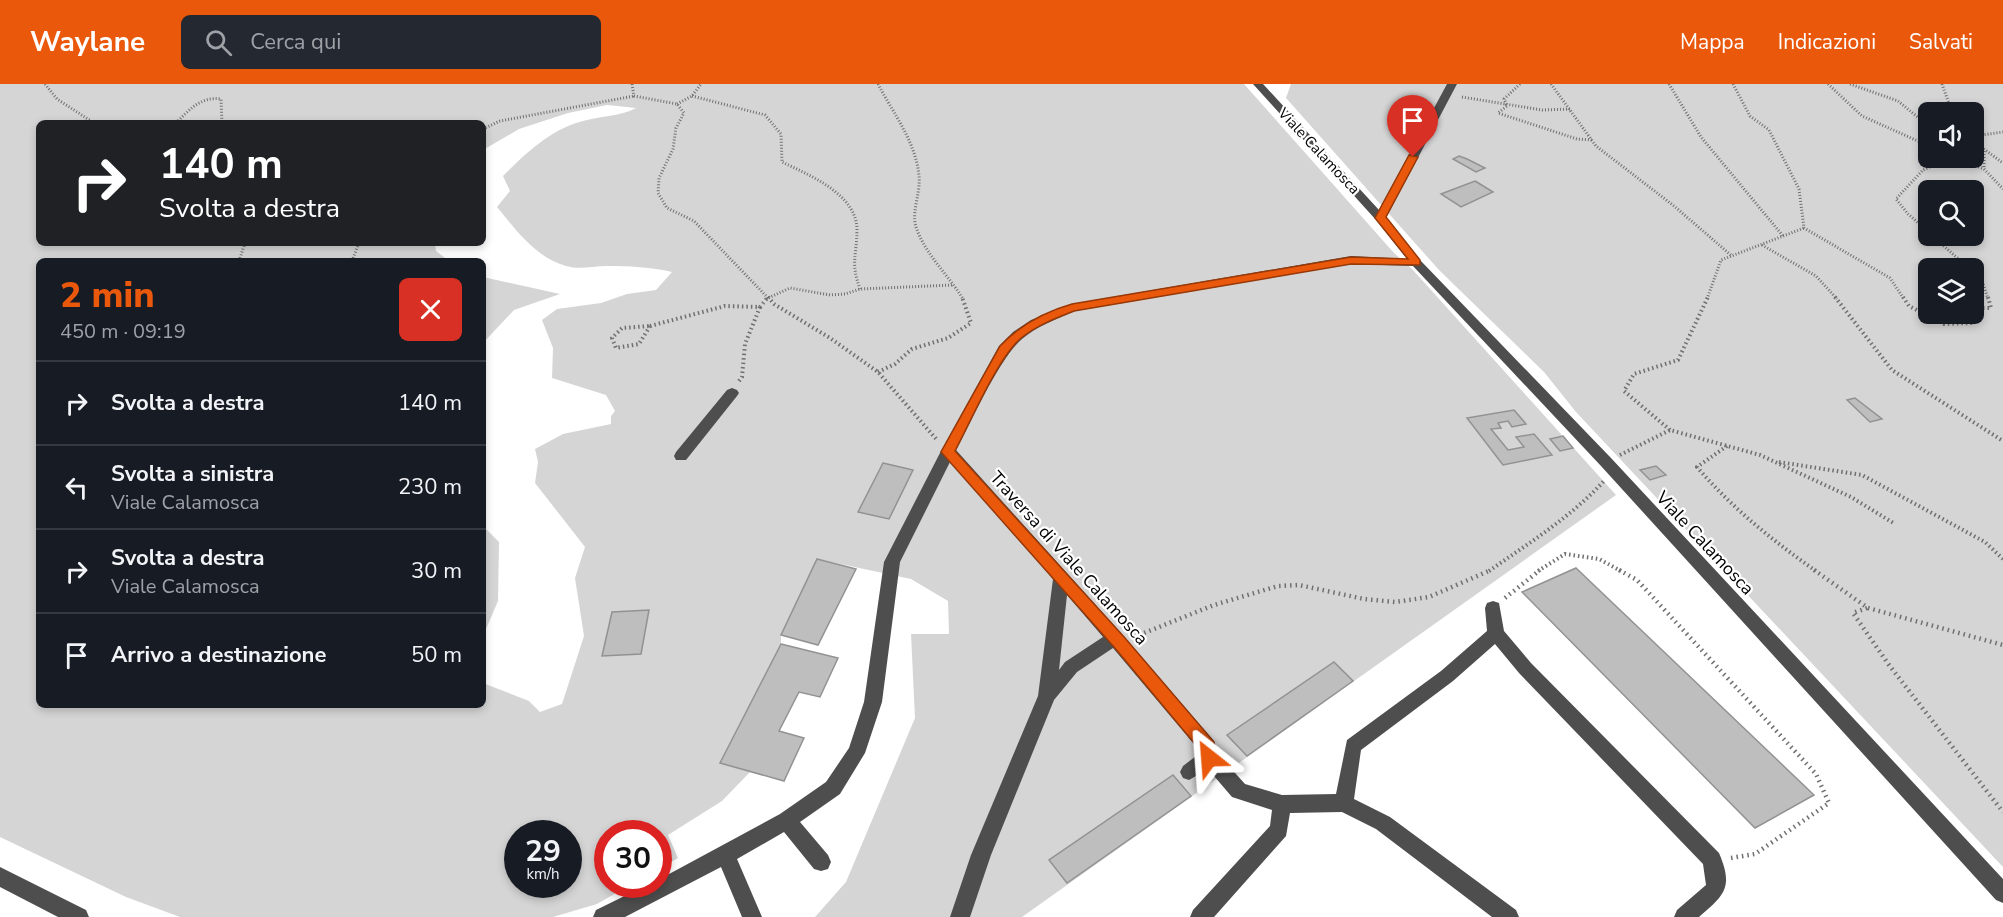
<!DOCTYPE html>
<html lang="it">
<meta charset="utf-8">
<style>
body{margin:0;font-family:"Nunito Sans",sans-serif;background:#242831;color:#f1f3f6;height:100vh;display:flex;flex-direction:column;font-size:22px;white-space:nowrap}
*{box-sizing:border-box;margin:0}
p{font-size:20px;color:#9ea1a6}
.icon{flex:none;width:33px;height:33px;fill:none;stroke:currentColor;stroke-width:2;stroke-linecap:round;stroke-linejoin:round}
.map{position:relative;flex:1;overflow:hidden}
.details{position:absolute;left:36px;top:174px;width:450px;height:450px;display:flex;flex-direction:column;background:#171b24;border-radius:9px;box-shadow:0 3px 9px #0003}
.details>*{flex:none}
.guide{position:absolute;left:36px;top:36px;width:450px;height:126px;border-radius:9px;box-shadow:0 3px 9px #0003;background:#202124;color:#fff;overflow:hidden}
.fabs{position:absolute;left:1918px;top:18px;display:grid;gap:12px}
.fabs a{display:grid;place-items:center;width:66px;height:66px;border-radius:9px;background:#171b24;box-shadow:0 3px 9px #0003;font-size:30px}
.speed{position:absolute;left:504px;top:736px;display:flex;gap:12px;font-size:30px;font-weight:700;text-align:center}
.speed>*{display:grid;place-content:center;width:78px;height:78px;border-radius:50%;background:#171b24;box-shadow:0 3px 9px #0003;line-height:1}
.speed small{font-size:15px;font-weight:400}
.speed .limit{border:9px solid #d22;background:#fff;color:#111}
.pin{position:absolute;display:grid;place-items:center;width:51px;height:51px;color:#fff;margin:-62px -26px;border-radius:50% 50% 50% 0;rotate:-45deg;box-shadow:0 0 6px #0007}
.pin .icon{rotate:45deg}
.me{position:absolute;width:66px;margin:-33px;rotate:332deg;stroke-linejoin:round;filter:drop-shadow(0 0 4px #0008)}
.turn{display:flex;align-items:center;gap:21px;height:126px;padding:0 24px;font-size:27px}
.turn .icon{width:78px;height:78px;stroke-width:2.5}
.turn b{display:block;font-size:42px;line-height:51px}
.round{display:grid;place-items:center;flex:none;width:63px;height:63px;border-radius:9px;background:#242831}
.overview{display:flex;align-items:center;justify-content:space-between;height:102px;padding:0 24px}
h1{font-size:36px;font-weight:800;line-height:45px;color:#ea580c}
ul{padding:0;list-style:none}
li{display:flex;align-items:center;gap:18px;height:84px;padding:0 24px;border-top:2px solid #363941}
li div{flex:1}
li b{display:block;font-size:22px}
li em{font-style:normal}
header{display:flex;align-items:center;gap:36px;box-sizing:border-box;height:84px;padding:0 30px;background:#ea580c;color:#fff}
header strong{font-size:28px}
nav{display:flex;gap:33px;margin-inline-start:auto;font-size:21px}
.search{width:420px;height:54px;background:#242831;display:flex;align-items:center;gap:15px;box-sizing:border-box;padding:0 21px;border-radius:9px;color:#9ea1a6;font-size:22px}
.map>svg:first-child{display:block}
.green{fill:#d5d5d5;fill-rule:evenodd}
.building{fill:#bebebe;stroke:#929292;stroke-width:1.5}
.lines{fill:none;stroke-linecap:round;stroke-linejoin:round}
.path-far2{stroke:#707070;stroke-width:3;stroke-dasharray:1 2;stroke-linecap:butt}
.path-far1{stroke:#707070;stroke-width:4;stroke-dasharray:1.5 3;stroke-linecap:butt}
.path{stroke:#707070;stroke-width:4.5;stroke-dasharray:1.5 4;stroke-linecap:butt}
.minor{fill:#4e4e4e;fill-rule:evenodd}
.route{fill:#ea580c;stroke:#983908;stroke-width:1.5}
.labels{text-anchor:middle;stroke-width:4.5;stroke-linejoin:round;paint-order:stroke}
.far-street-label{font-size:15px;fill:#000;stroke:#fff}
.street-label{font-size:18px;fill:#000;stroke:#fff}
</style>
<header>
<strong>Waylane</strong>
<div class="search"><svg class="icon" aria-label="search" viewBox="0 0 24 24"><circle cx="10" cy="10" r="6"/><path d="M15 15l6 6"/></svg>Cerca qui</div>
<nav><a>Mappa</a><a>Indicazioni</a><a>Salvati</a></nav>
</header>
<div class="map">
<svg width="2003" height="833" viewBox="0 0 2003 833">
<rect width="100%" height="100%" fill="#fff"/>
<g class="green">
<path d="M0 0H1244L1394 169 1412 185 1616 411 1022 833H815L846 798 915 634 911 550H949L948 517 911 495 817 475 781 551V560L720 679 750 688 722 717 668 751 678 774 659 785 658 750H608V801H630L597 820 553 833H180L126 813 0 753ZM607 21 636 24C621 32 603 32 587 36 553 43 526 69 503 92L510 107 497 123C515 145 536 174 566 182 579 186 593 182 607 182 629 182 651 183 672 188L656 206 627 210 601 219 557 225 542 236 553 264 552 294 606 311 615 327 611 332V340L563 350 535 365 538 378 535 399 585 463 575 494 584 552 562 620 540 628 529 617 483 599V621H39V177H449L436 167 435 159H39V39H483V66L519 45 568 29ZM518 750H568V801H518Z"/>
<path d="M1291 0H2003V783L1576 328 1544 288 1439 186 1286 14ZM1929 28H1974V74H1929ZM1929 106H1974V152H1929ZM1929 184H1974V230H1929Z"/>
<path d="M483 193 560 210 514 226 483 259Z"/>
<path d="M483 442 499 458 498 517 483 552Z"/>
</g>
<g class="building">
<path d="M1459 72 1467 75 1485 84 1476 88 1453 75Z"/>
<path d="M1475 97 1493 108 1461 123 1441 110Z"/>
<path d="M1855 314 1882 335 1870 338 1847 316Z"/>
<path d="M1514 326 1526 340 1512 343 1508 337 1498 339 1501 344 1491 345 1508 366 1524 363 1516 353 1534 350 1552 371 1503 381 1467 334Z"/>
<path d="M1563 352 1573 364 1560 367 1550 355Z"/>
<path d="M883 379 913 386 889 435 858 428Z"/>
<path d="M1656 382 1666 391 1650 396 1640 386Z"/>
<path d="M817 475 856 485 818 561 781 551Z"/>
<path d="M1576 484 1814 711 1755 744 1522 508Z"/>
<path d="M649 526 641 570 602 572 612 528Z"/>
<path d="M781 560 838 574 820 613 799 608 779 647 804 654 784 697 720 679Z"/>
<path d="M1334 578 1353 597 1247 672 1227 651Z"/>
<path d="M1173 691 1191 712 1067 799 1049 776Z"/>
</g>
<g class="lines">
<g class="path-far2">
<path d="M45 0 57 15 94 39"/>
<path d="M632 0 634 12 677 20 684 29 676 44 673 65 659 94 658 109 667 124 694 137 769 215"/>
<path d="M878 0C893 29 916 58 919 92 921 110 910 129 917 146 927 172 949 192 963 215"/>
<path d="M1520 0 1504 15 1507 22 1498 29 1577 55 1592 56"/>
<path d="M1551 0 1596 62 1674 122 1732 172"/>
<path d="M1669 0 1701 53 1783 152"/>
<path d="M1733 0 1750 32 1769 46 1799 105 1804 144 1890 194 1904 215"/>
<path d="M1828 0 1862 32 1929 62"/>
<path d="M1850 0 1898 17 1920 35 1929 38"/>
<path d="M1942 0 1952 28"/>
<path d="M692 12 765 31 781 50 782 78C809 91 857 110 857 146 857 172 850 177 860 205"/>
<path d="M1462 13 1542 26 1570 25"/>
<path d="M677 20 692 12 701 0"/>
<path d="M176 39C189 26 201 12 221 15L222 39"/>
<path d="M483 45 500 37 634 12"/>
<path d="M1974 56 1982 51 2003 48"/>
<path d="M1974 58 2003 79"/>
<path d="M1984 67V85L2003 105"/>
<path d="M1956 74 1984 85"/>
<path d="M1929 148 1908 130 1896 115 1923 86 1950 74"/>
<path d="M1932 152 1969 184"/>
<path d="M1762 161 1816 192 1837 215"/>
<path d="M239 177 245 159"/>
<path d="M352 177 359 159"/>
<path d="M1974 189 1982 196 1988 215"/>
<path d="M766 215 790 204 830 211 845 210 860 205 953 201"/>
<path d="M1707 215 1721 176 1804 144"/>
</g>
<g class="path-far1">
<path d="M768 213 774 220 830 254 878 288 937 356"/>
<path d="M1835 213 1892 286 2003 357"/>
<path d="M1903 213 1909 222 1944 240 1971 239V230"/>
<path d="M1974 224H1991L1988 213"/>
<path d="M650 242 639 260 616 264 612 254 622 244Z"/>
<path d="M650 242 725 222 760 223 768 213"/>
<path d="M878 288 895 280 912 265 948 254 971 239 962 213"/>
<path d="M739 297 742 293 745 260 760 223"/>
<path d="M1670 346 1624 307 1634 290 1678 276 1708 213"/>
<path d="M1727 362 1697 383C1732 424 1773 457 1816 487"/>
<path d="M1620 371 1670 346 1760 371 1851 413 1895 440"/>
<path d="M1779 378 1862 391 1985 458 2003 475"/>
<path d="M1489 487C1529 459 1571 433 1604 397"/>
<path d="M1538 487 1565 470 1599 475 1621 487"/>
</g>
<g class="path">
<path d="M1619 486 1637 496 1816 690 1829 719 1755 770 1731 774"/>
<path d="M1814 486 1868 524 2003 561"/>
<path d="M1505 514 1540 486"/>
<path d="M1867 524 1853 529 1889 581 2003 728"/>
<path d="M1134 553 1214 521 1278 502 1299 501 1364 515 1395 518 1429 513 1491 486"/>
</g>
<g class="minor">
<path d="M1253 0H1263L1379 126 1447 0H1457L1386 134 1420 176 1611 374 2003 795V819L1996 816 1601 382 1413 182 1351 180 1075 227C1057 235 1037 242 1022 255 998 276 972 337 956 366L1121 549 1214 657 1218 670 1245 700 1282 711 1336 710 1347 656 1441 587 1487 547 1485 524 1487 519 1493 517 1499 519 1504 547 1531 579 1719 769C1734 804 1724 811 1699 833H1674L1677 826 1706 801 1703 780 1519 589 1495 560 1453 597 1361 666 1354 715 1390 733 1516 826 1519 833H1492L1376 745 1342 728 1290 729 1286 752 1214 833H1190L1193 826 1270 742 1272 726 1232 713 1208 685 1189 696 1183 694 1180 688 1183 682 1200 669 1199 666 1113 564 1077 588 1054 616 991 771 970 833H950L971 771 1038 612 1053 495 950 378 900 478 882 618 865 669 840 710 800 738 828 771 831 778 828 785 821 787 814 785 784 748 737 775 762 833H742L721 783 625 833H593L596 826 647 801H658V796L780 730 826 698 849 664 864 618 884 478 941 367 999 262 1013 248 1031 236 1072 220 1351 172 1407 175 1376 136ZM1067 511 1103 553 1065 578 1059 586Z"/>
<path d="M732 304 737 306 739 309 737 312 686 376H676L674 372 676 368 727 306Z"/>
<path d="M0 783 86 826 89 833H58L0 803Z"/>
</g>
</g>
<path class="route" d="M1409 71 1418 73 1386 133 1420 176V181L1351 180 1074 227C1056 234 1035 242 1020 255 997 276 971 337 955 367L1125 554 1214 658 1217 674 1215 679 1209 681 1203 679 1200 666 1114 563 941 368 1000 262C1019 242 1044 228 1072 220L1351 173 1408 175 1375 134Z"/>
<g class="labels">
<g class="far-street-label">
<text transform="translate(1319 67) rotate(47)" y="5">Viale Calamosca</text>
</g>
<g class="street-label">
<text transform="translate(1705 459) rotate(47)" y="6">Viale Calamosca</text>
<text transform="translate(1069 474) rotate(48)" y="6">Traversa di Viale Calamosca</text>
</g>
</g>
</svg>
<div class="fabs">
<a><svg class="icon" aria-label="sound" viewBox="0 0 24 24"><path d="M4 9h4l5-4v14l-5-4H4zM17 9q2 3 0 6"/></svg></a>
<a><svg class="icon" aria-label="search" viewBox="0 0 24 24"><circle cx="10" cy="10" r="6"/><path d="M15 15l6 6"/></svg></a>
<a><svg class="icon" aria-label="layers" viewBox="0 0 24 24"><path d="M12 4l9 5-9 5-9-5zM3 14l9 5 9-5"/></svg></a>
</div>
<div class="speed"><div>29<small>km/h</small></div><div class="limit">30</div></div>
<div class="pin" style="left:1413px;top:73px;background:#d93025"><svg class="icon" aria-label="arrive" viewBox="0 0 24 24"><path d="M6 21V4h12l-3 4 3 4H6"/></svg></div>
<svg class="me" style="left:1209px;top:674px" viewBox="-20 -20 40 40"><path d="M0-17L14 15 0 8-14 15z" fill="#ea580c" stroke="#fff" stroke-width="4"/></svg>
<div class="guide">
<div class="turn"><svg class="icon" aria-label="right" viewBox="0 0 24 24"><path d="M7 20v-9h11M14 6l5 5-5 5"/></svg><div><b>140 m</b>Svolta a destra</div></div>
</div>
<section class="details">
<div class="overview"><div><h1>2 min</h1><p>450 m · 09:19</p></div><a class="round" style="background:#d93025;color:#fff"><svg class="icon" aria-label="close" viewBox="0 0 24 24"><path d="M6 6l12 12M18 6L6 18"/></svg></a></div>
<ul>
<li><svg class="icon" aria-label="right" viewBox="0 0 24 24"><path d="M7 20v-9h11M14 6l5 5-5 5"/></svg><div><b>Svolta a destra</b></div><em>140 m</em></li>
<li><svg class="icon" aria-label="left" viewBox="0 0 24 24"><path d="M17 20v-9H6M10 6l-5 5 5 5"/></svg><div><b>Svolta a sinistra</b><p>Viale Calamosca</p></div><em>230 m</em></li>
<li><svg class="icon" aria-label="right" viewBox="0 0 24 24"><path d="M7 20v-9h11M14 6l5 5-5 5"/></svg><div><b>Svolta a destra</b><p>Viale Calamosca</p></div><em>30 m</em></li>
<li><svg class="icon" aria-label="arrive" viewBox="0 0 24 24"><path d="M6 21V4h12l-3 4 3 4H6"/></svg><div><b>Arrivo a destinazione</b></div><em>50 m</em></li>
</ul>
</section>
</div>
